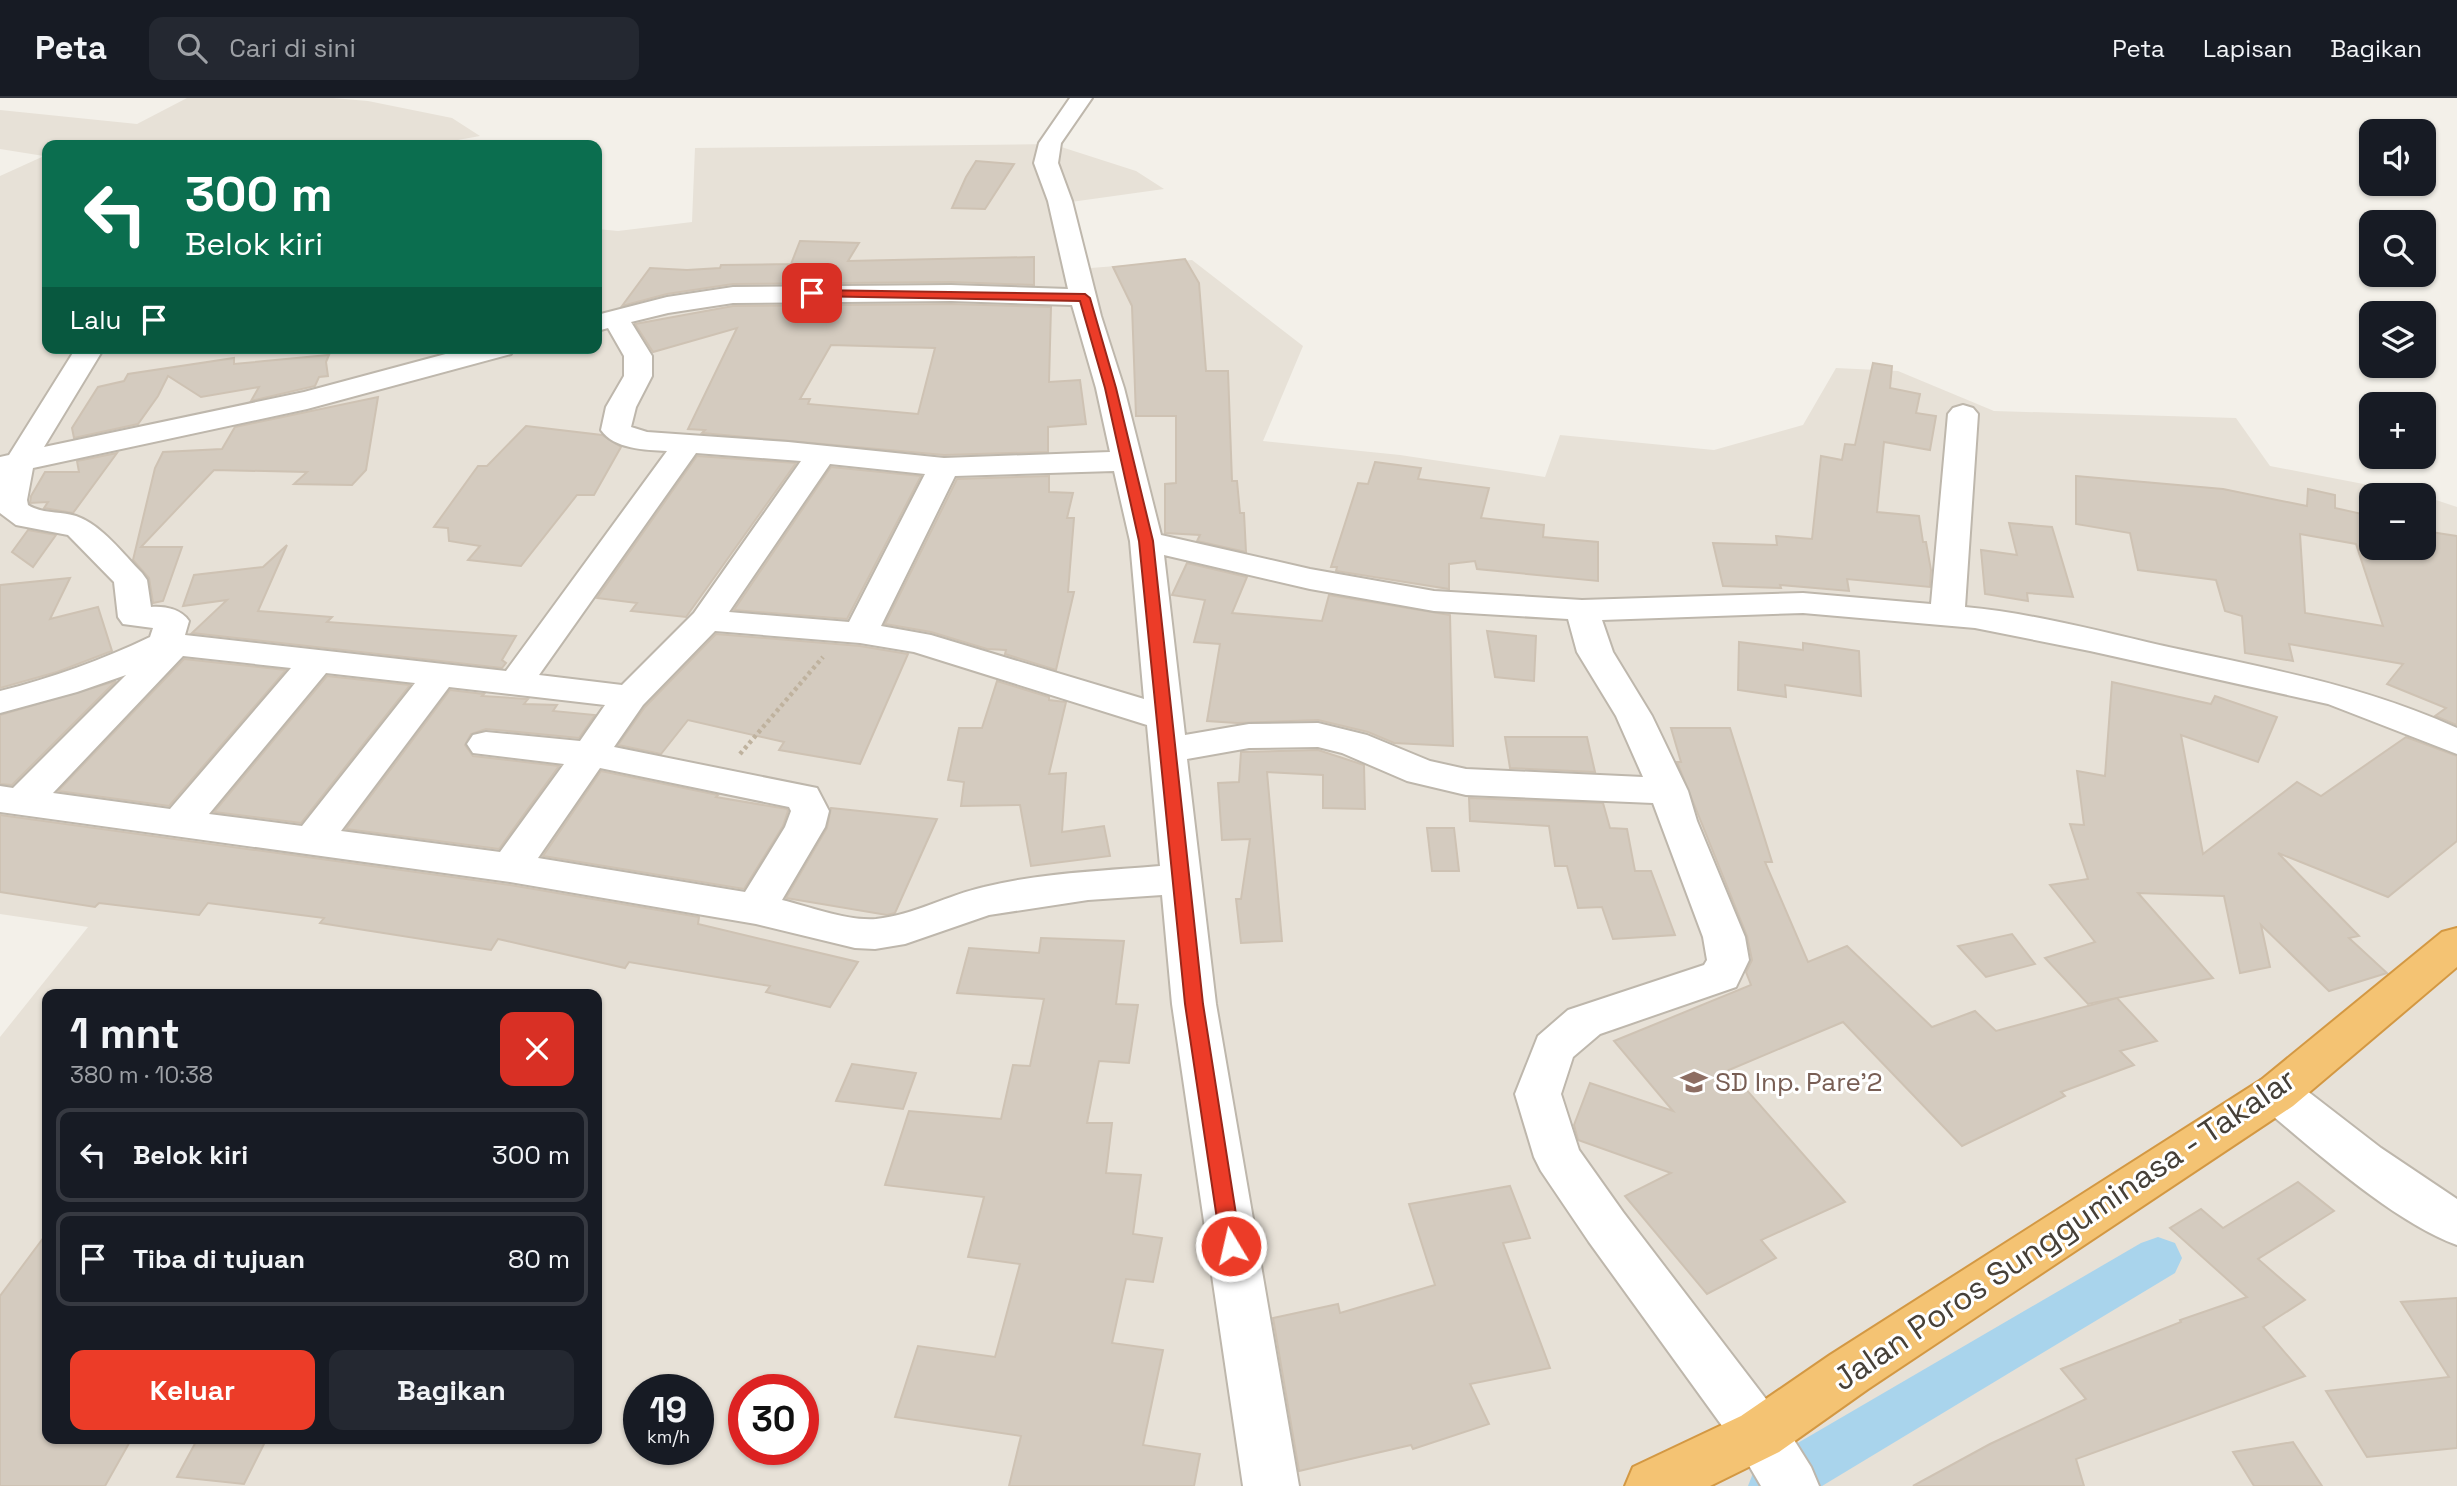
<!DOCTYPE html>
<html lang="id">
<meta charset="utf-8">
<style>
body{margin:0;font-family:"Space Grotesk",sans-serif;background:#242831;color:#f1f3f6;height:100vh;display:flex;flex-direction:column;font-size:26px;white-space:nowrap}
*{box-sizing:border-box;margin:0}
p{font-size:23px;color:#9ea1a6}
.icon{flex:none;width:38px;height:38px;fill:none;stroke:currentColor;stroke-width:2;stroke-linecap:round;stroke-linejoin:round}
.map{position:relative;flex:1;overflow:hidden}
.sheet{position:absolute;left:42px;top:891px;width:560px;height:455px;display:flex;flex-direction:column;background:#171b24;border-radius:14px;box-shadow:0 2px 5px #0004}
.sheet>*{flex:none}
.hud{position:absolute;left:42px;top:42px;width:560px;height:214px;border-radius:14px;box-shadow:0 2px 5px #0004;background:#0b6e4f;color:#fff;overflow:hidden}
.controls{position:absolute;left:2359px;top:21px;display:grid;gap:14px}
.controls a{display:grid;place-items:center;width:77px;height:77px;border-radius:14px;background:#171b24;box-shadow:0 2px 5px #0004;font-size:35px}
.speed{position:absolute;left:623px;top:1276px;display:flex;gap:14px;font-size:35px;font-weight:700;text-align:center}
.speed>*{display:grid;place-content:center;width:91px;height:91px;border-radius:50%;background:#171b24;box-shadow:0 2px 5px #0004;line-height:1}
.speed small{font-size:18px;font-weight:400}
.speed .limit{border:10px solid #d22;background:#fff;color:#111}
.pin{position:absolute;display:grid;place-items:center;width:60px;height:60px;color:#fff;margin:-30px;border-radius:14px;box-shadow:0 4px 10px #0006}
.me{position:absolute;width:77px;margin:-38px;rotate:351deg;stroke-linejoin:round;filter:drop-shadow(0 0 5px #0008)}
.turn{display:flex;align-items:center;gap:24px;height:147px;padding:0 28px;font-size:32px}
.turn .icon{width:91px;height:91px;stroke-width:2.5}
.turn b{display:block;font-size:49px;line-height:60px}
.then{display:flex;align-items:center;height:66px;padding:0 28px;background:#0003;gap:14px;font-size:26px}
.round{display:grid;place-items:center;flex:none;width:74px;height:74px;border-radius:14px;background:#242831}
.head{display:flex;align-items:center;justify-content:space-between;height:119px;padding:0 28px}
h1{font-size:42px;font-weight:700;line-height:52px}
.primary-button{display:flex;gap:14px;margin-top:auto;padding:14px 28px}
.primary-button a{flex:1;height:80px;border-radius:14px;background:#ec3c28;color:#fff;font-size:28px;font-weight:700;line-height:80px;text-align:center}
.primary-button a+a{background:#242831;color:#f1f3f6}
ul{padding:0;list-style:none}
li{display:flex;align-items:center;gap:21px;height:94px;margin:0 14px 10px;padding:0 14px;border:4px solid #363941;border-radius:14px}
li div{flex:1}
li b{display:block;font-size:26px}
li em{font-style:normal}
header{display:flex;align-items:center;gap:42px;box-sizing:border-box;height:98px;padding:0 35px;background:#171b24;border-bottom:2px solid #363941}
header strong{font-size:33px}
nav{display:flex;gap:38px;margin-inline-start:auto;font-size:24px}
.search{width:490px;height:63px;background:#242831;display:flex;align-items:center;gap:18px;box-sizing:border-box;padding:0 24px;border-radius:14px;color:#9ea1a6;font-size:26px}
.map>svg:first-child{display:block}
.residential{fill:#e7e1d7;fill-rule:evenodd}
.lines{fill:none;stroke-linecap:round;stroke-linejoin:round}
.canal{fill:#a9d4ec;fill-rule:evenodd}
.building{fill:#d4cbbf;stroke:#cec2b3;stroke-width:2;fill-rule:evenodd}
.minor-casing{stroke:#beb7ac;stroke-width:4}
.highway-casing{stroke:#d39843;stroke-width:4}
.path{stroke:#bfb29e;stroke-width:4.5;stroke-dasharray:3.5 3.5;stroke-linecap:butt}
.minor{fill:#fff;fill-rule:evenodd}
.highway{fill:#f4c373;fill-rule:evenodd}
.route{fill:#ec3c28;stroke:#99271a;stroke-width:2}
.labels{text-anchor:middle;stroke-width:6;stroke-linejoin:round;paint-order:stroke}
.education-label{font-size:26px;fill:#785e54;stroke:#fff;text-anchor:start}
.near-street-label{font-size:32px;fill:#464038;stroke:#fff}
</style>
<header>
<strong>Peta</strong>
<div class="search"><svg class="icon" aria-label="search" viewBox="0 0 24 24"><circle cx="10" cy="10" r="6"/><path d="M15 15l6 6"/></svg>Cari di sini</div>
<nav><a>Peta</a><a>Lapisan</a><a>Bagikan</a></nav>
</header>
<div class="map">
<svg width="2457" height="1388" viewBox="0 0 2457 1388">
<rect width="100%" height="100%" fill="#f3f0e9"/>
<path class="residential" d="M187 0H333L368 3 452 20 480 38 430 47H47V250H597V131L618 133 692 124 695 50 1052 46 1136 73 1164 91 1071 104 1078 171 1192 162 1303 248 1263 343 1400 357 1545 379 1560 337 1714 352 1803 327 1836 270 1898 273 1994 313 2236 320 2270 368 2420 397H2371V450H2424V398L2457 409V1388H0V939L88 829 0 816V78L44 58 0 51V12L137 26ZM47 896H597V1340H47ZM639 1292H698V1351H639ZM744 1292H803V1351H744Z"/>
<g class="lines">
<path class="canal" d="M2158 1139 2175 1145 2182 1160 2175 1175 1822 1388H1748L1755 1370 2141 1145Z"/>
</g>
<g class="building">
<path d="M976 63 1014 66 985 111 952 110 966 79Z"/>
<path d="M800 143 859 145 848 163 1034 159V187L951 184 733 186 667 196 622 208 650 170 687 172 720 170 721 167 791 166Z"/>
<path d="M1185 161 1199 185 1206 273H1228L1232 383H1237L1240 415H1244L1246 454 1197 443 1200 437 1165 435V386L1176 385V318H1136L1132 208 1113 169Z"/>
<path d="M951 206 1051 209 1049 284 1080 282 1086 326 1048 329V354L944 357 702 335 705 332 688 331 737 230 653 254 635 226 733 208ZM831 247 935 250 918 316 808 306 810 301H800Z"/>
<path d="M329 257 326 264 328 278 319 279 315 288 251 303 259 289 201 299 168 278 158 298 138 326 74 340 72 330 98 289 124 283 128 276 234 260V266Z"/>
<path d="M1873 265 1892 268 1890 290 1920 296 1916 315 1936 318 1930 352 1884 344 1877 414 1919 418 1923 444H1926L1931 472 1930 489 1847 481 1849 493 1780 487 1781 490 1723 488 1713 445 1777 447 1776 438 1812 441 1821 358 1842 362 1845 346 1855 347Z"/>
<path d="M378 299 366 372 352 387 294 386 307 374 214 372 141 449H182L163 503 153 505 149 480 133 462 155 370 163 354 222 351 235 329Z"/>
<path d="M526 328 602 337 621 349 594 397H577L521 468 468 462 480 448 449 443 448 430 434 429 478 368H487Z"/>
<path d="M117 355 73 415 44 410 48 404 30 405 31 398 45 374H79L77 363Z"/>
<path d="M697 358 796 365 686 519 631 513 637 505 597 500Z"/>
<path d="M1375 364 1421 370 1418 381 1489 390 1481 420 1544 427 1543 439 1598 444V483L1477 471 1475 463 1449 466V491L1336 473 1337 469H1331L1358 385 1368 386Z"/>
<path d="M831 369 921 378 847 521 734 512Z"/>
<path d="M1049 378V394L1073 395 1067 420H1074L1068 494H1074L1056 572 1005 556 1006 552 987 551 931 534 885 526 957 381Z"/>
<path d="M2076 378 2223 391 2307 408 2308 391 2335 397V410L2371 418V450H2424V433L2457 438V627L2435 618 2446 610 2387 586 2403 566 2289 546 2293 563 2245 555 2242 518 2225 513 2216 482 2138 472 2130 435 2076 426ZM2300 436 2356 446 2383 528 2305 515Z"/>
<path d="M2009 425 2052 429 2073 499 2027 495 2028 503 1985 496 1981 452 2017 457Z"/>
<path d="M28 432 56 437 33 469 12 454Z"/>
<path d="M287 447 258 513 332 519 327 524 516 538 502 562 506 565 502 570 192 535 227 502 183 508 194 477 263 469Z"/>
<path d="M1187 465 1247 479 1232 515 1322 523 1329 497 1450 517 1453 648 1394 645 1368 634 1318 622 1237 625 1207 623 1220 546 1194 544 1205 502 1172 497Z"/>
<path d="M70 480 50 521 98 509 112 553 57 574 0 590V487Z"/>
<path d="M1487 533 1536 538 1534 583 1495 579Z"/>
<path d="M716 536 860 548 908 556 860 666 779 652 784 644 688 622 661 656 618 647 645 609Z"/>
<path d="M1739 544 1803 552V545L1859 553 1861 598 1785 587 1786 599 1738 592Z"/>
<path d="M184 561 286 572 169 708 58 693Z"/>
<path d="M327 578 410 587 301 725 214 714Z"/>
<path d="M116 583 12 687 0 686V617Z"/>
<path d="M997 583 1049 599V602L1066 604 1049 676 1066 675 1062 734 1104 728 1110 758 1031 768 1020 707 961 708 964 684 948 682 959 630H982Z"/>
<path d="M2112 584 2211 606 2215 598 2277 619 2258 664 2181 637 2203 756 2297 684 2321 698 2406 639 2457 658V743L2388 799 2278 755 2359 838 2349 840 2387 875 2329 893 2261 827 2270 869 2240 875 2224 798 2138 795 2213 880 2088 906 2045 860 2095 844 2050 787 2088 781 2070 726 2084 727 2077 673 2105 678Z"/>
<path d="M450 592 484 596 482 598 528 601 524 606 557 607 553 613 595 617 579 640 486 631 471 636 465 647 473 658 559 668 499 751 346 731Z"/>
<path d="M1671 630H1730L1772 764H1765L1808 864 1847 848 1932 929 1975 913 1996 933 2117 900 2157 943 2120 953 2134 967 2061 994 2065 998 1962 1048 1843 924 1729 972 1845 1104 1761 1142 1776 1160 1707 1196 1625 1098 1671 1075 1578 1042 1574 1027 1590 985 1673 1013 1614 943 1751 887 1746 874 1752 862 1747 838 1677 664H1681Z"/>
<path d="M1505 639H1587L1595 674 1510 670Z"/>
<path d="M1318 652 1364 667 1365 711 1323 710V677L1267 674 1282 843 1241 845 1236 801H1241L1250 741 1222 742 1218 685 1239 684 1241 654Z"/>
<path d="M601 673 718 697 716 699 787 711 788 713 783 728 744 791 543 758Z"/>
<path d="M1469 700 1603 705 1610 730 1627 731 1635 773H1651L1675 837 1613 841 1602 809 1578 810 1567 768H1555L1549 728 1470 723Z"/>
<path d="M831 710 937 721 895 815 887 817 786 800 827 730Z"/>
<path d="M0 717 510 787 699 819 698 826 858 864 830 909 766 894 770 888 629 864 625 870 498 841 491 852 320 825 324 820 208 805 199 817 99 805 95 809 0 794Z"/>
<path d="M1427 730H1454L1459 773H1432Z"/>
<path d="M2012 836 2035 866 1986 879 1958 848Z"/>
<path d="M1041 840 1124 843 1116 906 1138 907 1129 965 1099 963 1087 1025H1112L1106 1075 1141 1077 1133 1136 1162 1140 1153 1184 1126 1181 1112 1245 1163 1252 1143 1347 1200 1356 1194 1388H1009L1021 1338 895 1319 918 1248 995 1259 1020 1166 968 1159 984 1099 885 1087 909 1013 1001 1021 1013 967 1030 968 1044 901 957 895 969 850 1039 855Z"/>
<path d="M852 966 916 975 903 1011 836 1003Z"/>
<path d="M2298 1084 2334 1113 2258 1161 2305 1202 2263 1229 2305 1278 2076 1361 2084 1388H1913L1990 1346 2086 1301 2061 1271 2181 1224 2180 1222 2247 1199 2170 1130 2201 1111 2223 1130Z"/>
<path d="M1510 1088 1530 1140 1503 1145 1550 1270 1470 1286 1489 1326 1413 1351 1411 1347 1299 1373 1273 1220 1338 1206 1340 1215 1435 1187 1409 1106Z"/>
<path d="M47 1135V1340H132L105 1388H0V1198Z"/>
<path d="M2457 1200V1350L2367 1359 2326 1293 2449 1279 2401 1204Z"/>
<path d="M198 1340H267L244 1386 177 1379Z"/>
<path d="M2293 1344 2322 1388H2254L2233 1354Z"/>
</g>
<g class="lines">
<g class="minor-casing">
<g id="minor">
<path d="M1070 0H1092L1061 45 1058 65 1072 103 1101 218 1124 290 1161 437 1310 471 1434 493 1582 502 1803 495 1931 506 1948 316 1953 310 1963 307 1973 310 1978 316 1965 509C2031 515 2099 533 2164 548 2265 570 2362 587 2457 630V656L2328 606 2090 553 1975 530 1803 515 1602 522 1613 554 1652 618 1688 693 1697 723 1745 839 1749 862 1736 889 1600 936 1573 959 1561 996 1579 1052 1623 1114 1779 1318 1811 1369 1819 1388H1761L1741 1354 1589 1144 1541 1073 1534 1059 1515 996 1538 938 1568 912 1704 867 1707 862 1703 839 1653 705 1466 697 1407 683 1342 655 1318 649 1249 650 1187 661 1216 906 1299 1388H1243L1172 906 1162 797 1088 802 989 817 905 846 875 851 855 850 756 826 510 784 0 714V688L13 690 126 577 77 594 0 615V593C52 580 102 562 150 539L153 530 123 526 118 519 114 484 68 437 16 427 0 415V359L9 357 76 250H104L44 349 304 294 468 250H515L511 256 307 311 33 370 27 402 28 407C42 416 61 413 76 418 102 427 123 456 142 475L147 482 151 509C165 508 181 511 189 523L185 537 506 573 667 353C645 352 614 351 601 332L606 309 624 278V258L608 230 597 233V217L667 199 733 189 951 187 1068 191 1048 103 1034 65 1039 45ZM951 203 1072 207 1096 290 1110 354 944 360 788 344 647 334 631 329 636 309 652 278V258L631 224 668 215 733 205ZM696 355 801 363 694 515 622 587 539 577ZM830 366 925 376 849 524 729 514ZM1114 373 1130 443 1144 601 931 537 881 528 955 378ZM1164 457 1310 491 1434 513 1568 521 1577 554 1616 618 1643 679 1466 671 1430 663 1367 637 1318 625 1249 626 1185 637ZM715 533 860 545 914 554 1147 627 1160 768C1102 773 1041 775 984 789 948 797 914 817 876 821 846 823 811 809 782 802L825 729 829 713 817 690 614 649 643 607ZM183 558 291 570 170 711 53 695ZM326 575 415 585 302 728 209 716ZM449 589 605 607 580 643 486 634 473 637 467 646 473 655 564 666 500 754 341 733ZM600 670 789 709 791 713 785 729 745 794 538 760Z"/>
<path d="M2277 977 2293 982 2381 1050 2457 1101V1147C2393 1124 2314 1052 2261 1008L2254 995 2261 982Z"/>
</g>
</g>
<g class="highway-casing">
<path id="highway" d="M2457 830V869L2293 1008 1868 1291 1779 1354 1710 1388H1625L1633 1369 1741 1318 1830 1257 2261 982 2442 834Z"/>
</g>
<path class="path" d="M740 656 823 559"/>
<use href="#minor" class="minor"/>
<use href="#highway" class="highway"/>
</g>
<path class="route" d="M812 192 1085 196 1090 200 1116 290 1153 443 1203 906 1241 1148 1238 1154 1231 1157 1224 1154 1221 1148 1185 906 1139 443 1105 290 1080 203 808 198 807 195Z"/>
<defs>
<g id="school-bare" transform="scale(2.1)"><path d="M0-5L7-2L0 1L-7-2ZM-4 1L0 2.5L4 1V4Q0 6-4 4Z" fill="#8d6e63" stroke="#fff" stroke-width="2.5" paint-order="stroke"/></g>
</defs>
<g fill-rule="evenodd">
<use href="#school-bare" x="1694" y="984"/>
</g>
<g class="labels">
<g class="education-label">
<text x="1715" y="993">SD Inp. Pare'2</text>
</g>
<g class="near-street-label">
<text transform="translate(2064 1131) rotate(-34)" y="11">Jalan Poros Sungguminasa - Takalar</text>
</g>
</g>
</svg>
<div class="controls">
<a><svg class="icon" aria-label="sound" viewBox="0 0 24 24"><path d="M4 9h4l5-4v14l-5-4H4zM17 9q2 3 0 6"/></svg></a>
<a><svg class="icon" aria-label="search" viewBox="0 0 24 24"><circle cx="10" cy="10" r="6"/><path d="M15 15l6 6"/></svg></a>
<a><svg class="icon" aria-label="layers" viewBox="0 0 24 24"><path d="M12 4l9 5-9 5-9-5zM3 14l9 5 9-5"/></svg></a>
<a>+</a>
<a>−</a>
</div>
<div class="speed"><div>19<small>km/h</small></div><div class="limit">30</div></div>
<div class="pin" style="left:812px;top:195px;background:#d93025"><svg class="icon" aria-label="arrive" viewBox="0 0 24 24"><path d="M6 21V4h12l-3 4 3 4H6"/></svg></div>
<svg class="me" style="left:1231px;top:1148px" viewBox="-20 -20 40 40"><circle r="17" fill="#ec3c28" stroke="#fff" stroke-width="3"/><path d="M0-11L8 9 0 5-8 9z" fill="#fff"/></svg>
<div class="hud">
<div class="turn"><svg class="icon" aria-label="left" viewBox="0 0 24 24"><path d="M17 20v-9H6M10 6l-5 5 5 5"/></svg><div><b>300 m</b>Belok kiri</div></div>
<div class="then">Lalu<svg class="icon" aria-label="arrive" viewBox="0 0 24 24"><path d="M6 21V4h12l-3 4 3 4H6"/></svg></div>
</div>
<section class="sheet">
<div class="head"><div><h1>1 mnt</h1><p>380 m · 10:38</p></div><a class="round" style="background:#d93025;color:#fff"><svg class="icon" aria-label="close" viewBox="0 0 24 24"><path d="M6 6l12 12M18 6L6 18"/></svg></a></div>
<ul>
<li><svg class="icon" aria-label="left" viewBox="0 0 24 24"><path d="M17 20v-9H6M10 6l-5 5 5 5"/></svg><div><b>Belok kiri</b></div><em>300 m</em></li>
<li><svg class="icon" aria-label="arrive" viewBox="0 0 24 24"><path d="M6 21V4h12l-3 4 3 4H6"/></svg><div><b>Tiba di tujuan</b></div><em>80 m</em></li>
</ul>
<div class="primary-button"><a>Keluar</a><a>Bagikan</a></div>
</section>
</div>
